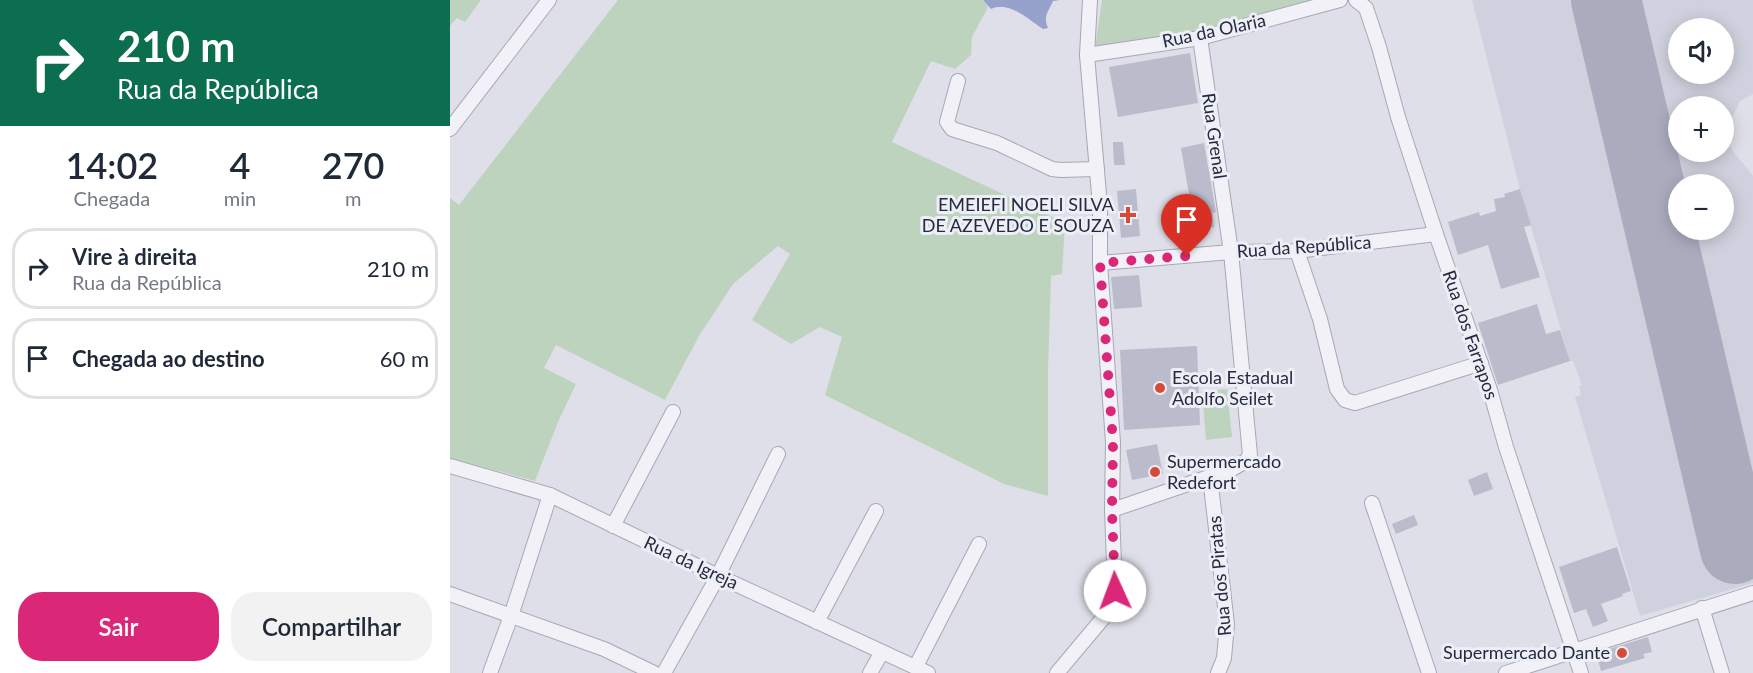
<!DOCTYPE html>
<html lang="pt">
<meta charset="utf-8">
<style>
body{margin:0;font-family:Lato,sans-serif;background:#f2f2f3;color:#1f2937;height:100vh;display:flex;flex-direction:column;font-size:22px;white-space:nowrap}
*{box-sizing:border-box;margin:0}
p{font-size:20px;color:#747a83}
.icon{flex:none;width:33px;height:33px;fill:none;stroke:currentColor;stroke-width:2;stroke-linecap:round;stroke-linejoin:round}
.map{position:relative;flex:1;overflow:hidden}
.side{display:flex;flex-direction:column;background:#fff;width:450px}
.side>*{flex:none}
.guide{background:#0b6e4f;color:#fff;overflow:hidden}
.tools{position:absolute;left:1218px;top:18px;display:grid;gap:12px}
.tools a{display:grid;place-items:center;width:66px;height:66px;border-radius:50%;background:#fff;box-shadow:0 3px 15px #0003;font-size:30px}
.pin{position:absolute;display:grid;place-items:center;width:51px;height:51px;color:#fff;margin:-62px -26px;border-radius:50% 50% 50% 0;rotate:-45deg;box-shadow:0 0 6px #0007}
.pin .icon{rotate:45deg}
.me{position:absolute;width:66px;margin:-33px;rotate:358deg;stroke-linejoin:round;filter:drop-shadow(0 0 4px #0008)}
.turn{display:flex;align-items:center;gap:21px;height:126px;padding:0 18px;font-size:27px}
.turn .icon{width:78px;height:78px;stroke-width:2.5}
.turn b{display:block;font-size:42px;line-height:51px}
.eta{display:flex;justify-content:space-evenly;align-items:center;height:102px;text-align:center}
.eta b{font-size:36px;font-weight:600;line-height:42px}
.cta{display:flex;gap:12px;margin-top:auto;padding:12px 18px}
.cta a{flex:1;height:69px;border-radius:24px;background:#db2777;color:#fff;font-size:24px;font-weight:600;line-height:69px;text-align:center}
.cta a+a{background:#f2f2f3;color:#1f2937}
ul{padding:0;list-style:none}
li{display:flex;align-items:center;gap:18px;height:81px;margin:0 12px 9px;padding:0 6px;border:3px solid #e0e1e3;border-radius:24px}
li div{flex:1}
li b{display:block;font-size:22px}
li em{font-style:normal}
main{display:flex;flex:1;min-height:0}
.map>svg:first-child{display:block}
.built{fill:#cfd1de;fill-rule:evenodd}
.green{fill:#bed3be}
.water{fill:#96a2cc}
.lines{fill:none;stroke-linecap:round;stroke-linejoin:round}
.runway{stroke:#aaacbe;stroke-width:70}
.building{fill:#babccc}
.minor-casing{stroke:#a7a8b6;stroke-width:16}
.minor{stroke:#f1f1f7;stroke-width:14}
.route{stroke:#db2777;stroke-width:10;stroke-dasharray:0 18}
.poi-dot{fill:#d84a38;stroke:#edeff6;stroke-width:2}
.labels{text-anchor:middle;stroke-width:6;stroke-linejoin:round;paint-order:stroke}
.street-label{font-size:18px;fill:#262940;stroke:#edeff6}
.poi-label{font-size:18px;fill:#262940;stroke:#edeff6;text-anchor:end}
</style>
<main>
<section class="side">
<div class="guide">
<div class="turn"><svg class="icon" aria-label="right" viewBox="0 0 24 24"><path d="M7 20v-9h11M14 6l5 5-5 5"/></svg><div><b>210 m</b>Rua da República</div></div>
</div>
<div class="eta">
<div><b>14:02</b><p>Chegada</p></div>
<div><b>4</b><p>min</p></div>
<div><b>270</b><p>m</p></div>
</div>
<ul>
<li><svg class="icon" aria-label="right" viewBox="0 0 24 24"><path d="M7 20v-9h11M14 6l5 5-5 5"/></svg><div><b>Vire à direita</b><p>Rua da República</p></div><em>210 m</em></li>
<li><svg class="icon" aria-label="arrive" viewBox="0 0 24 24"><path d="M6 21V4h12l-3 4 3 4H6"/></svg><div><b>Chegada ao destino</b></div><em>60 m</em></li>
</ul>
<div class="cta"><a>Sair</a><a>Compartilhar</a></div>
</section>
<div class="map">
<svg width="1303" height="673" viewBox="0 0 1303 673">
<rect width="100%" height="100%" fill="#dedfe9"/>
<path class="built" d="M1022 0H1303V94L1290 101 1281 120 1277 132 1278 139 1282 150 1303 176V583L1190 616 1125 397 1131 395 1129 386 1132 385 1123 361H1120L1070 189ZM1228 28H1274V74H1228ZM1228 106H1274V152H1228ZM1228 184H1274V230H1228Z"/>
<g class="green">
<path d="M0 0H31L15 22 7 18 0 26Z"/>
<path d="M168 0H533L538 7 522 37 521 55 505 69 481 61 442 142 615 223 612 274 601 276 598 369V496L554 484 375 395 392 337 370 327 341 344 302 320 340 254 328 246 283 284 249 336 215 400 106 345 94 368 126 384 108 422 85 481 0 458V198L9 205Z"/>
<path d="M652 0H871L749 30 645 48Z"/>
<path d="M777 389 782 437 756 440 752 391Z"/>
</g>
<path class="water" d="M533 0H610L603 1C598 13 593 15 598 28L593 29C579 20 559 0 541 9Z"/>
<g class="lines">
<path class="runway" d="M1156 0 1285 549"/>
</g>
<g class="building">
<path d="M740 53 748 103 668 117 659 67Z"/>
<path d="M663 142H673L675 165H664Z"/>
<path d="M754 143 766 212 762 213 764 227 720 233 717 210 741 206 731 148Z"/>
<path d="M686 189 690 236 671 238 667 191Z"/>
<path d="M1070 189 1081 225 1074 227 1090 277 1051 289 1038 245 1008 255 998 222 1029 212 1030 216 1046 211 1044 199 1055 197 1054 194Z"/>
<path d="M689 275 692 307 664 309 661 277Z"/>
<path d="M1087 304 1096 334 1110 330 1120 361 1048 385 1028 323Z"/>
<path d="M747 346 750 425 674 430 670 350Z"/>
<path d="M707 444 713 474 682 480 676 450Z"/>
<path d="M1037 472 1043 489 1024 496 1018 480Z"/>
<path d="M964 515 968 525 946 534 942 524Z"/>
<path d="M1167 547 1181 591 1172 594 1173 596 1151 604 1158 621 1143 627 1136 609 1124 613 1109 567Z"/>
<path d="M1198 637 1202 652 1193 654 1195 658 1151 671 1146 653Z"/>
</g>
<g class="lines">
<g class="minor-casing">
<g id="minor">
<path d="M906 0 916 8 929 47 948 117 986 234 1040 390 1056 447 1131 673"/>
<path d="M637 55 750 38 890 0"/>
<path d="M508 81 497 122 502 129 547 143 602 169 611 170 647 169"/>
<path d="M0 129 99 0"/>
<path d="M847 251 870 319 887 389 895 400 905 403 1031 363"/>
<path d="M650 263 781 252 847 251 986 234"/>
<path d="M0 466 100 495 268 576 478 673"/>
<path d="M760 477 777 624 774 658 768 673"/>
<path d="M922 503 979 673"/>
<path d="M662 510 782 469 796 461 800 455 781 252 750 38"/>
<path d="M163 526 223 412"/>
<path d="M0 594 154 649 204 673"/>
<path d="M1252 608 1272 673"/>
<path d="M367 622 426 511"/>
<path d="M466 666 529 544"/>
<path d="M40 673 61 616 100 495"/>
<path d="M214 673 268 576 328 454"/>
<path d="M420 673 432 652"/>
<path d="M607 673 654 617 661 607 665 591 662 510 663 442 650 263V206L637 55 640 0"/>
<path d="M1056 673 1303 593"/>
</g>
</g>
<use href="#minor" class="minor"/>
</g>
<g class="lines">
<path class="route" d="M665 591 662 510 663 442 650 263 737 256"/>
</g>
<g class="poi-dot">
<path d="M675 206h6v6h6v6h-6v6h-6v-6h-6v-6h6z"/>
<circle cx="710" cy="388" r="6"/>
<circle cx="705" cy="472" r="6"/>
<circle cx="1172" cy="653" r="6"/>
</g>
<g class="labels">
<g class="street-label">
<text transform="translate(764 31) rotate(-12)" y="6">Rua da Olaria</text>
<text transform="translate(764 136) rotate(82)" y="6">Rua Grenal</text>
<text transform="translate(854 247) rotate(-4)" y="6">Rua da República</text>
<text transform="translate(1020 335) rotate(71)" y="6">Rua dos Farrapos</text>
<text transform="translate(241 563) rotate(25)" y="6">Rua da Igreja</text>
<text transform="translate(770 576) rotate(-95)" y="6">Rua dos Piratas</text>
</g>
<g class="poi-label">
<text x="664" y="211">EMEIEFI NOELI SILVA<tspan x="664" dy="21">DE AZEVEDO E SOUZA</tspan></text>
<text x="722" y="384" text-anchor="start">Escola Estadual<tspan x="722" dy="21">Adolfo Seilet</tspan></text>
<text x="717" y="468" text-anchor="start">Supermercado<tspan x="717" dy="21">Redefort</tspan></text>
<text x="1160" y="659">Supermercado Dante</text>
</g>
</g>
</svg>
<div class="tools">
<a><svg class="icon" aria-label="sound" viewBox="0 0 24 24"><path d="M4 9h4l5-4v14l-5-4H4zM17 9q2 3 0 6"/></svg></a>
<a>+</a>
<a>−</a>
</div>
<div class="pin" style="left:737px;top:256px;background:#d93025"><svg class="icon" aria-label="arrive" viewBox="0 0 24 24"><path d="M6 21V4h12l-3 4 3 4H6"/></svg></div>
<svg class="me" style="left:665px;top:591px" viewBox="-20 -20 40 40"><circle r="19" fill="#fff"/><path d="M0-13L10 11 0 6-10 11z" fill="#db2777"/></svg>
</div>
</main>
